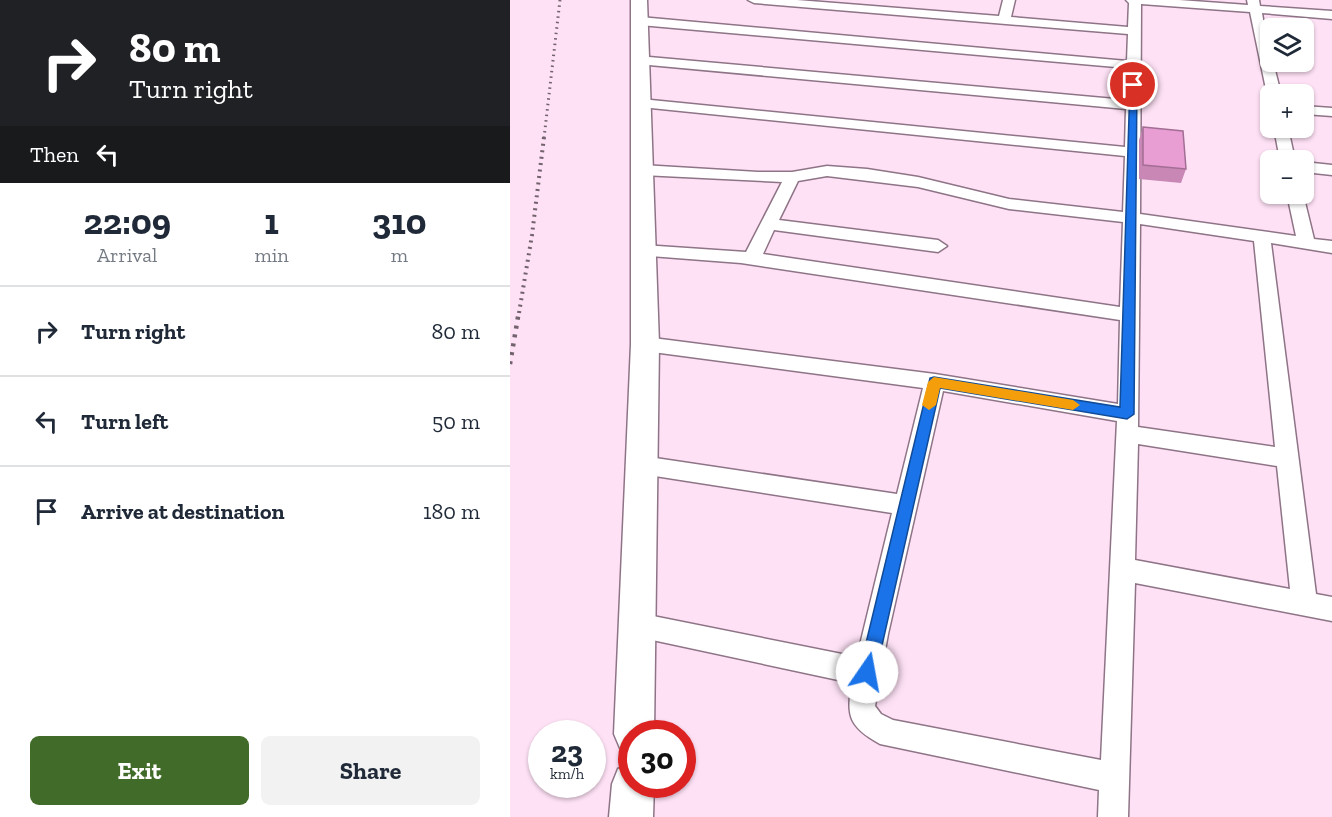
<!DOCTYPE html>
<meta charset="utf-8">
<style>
body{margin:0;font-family:"Zilla Slab",serif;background:#f2f2f3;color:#1f2937;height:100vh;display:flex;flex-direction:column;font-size:22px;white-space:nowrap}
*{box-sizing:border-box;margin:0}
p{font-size:20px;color:#747a83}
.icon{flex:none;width:33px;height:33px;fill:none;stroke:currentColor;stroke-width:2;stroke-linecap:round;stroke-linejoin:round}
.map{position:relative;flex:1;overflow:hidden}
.details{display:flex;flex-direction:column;background:#fff;width:510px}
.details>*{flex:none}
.top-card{background:#202124;color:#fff;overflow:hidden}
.fabs{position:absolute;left:750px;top:18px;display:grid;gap:12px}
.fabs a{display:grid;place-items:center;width:54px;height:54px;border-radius:9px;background:#fff;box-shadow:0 2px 4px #0004;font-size:30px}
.speed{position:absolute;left:18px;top:720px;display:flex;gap:12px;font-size:30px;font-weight:700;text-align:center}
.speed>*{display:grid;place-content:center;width:78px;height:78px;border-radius:50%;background:#fff;box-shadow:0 2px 4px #0004;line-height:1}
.speed small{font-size:15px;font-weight:400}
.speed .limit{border:9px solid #d22;background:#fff;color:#111}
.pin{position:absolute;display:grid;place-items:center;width:51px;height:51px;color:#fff;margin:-26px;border:3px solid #fff;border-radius:50%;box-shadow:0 2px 6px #0007}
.me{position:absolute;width:66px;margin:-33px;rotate:12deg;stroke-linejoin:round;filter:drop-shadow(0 0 4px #0008)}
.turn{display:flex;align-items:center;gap:21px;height:126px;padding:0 30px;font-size:27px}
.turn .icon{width:78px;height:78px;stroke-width:2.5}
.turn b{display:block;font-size:42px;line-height:51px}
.then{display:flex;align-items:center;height:57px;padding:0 30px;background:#0003;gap:12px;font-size:22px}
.eta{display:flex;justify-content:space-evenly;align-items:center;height:102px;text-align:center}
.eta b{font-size:36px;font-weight:700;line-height:42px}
.button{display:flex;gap:12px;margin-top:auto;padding:12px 30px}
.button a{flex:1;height:69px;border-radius:9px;background:#416b28;color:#fff;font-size:24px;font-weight:700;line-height:69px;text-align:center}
.button a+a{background:#f2f2f3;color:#1f2937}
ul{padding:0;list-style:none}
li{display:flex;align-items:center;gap:18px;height:90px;padding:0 30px;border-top:2px solid #e0e1e3}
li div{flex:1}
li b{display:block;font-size:22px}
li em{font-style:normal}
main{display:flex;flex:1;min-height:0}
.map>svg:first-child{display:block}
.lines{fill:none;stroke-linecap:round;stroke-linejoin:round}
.street-casing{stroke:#8e7486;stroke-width:3}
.secondary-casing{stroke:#8e7486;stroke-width:3}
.street{fill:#fff;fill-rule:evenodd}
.secondary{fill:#fff;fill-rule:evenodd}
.rail-far2{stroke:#72626d;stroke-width:3;stroke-dasharray:1.5 4;stroke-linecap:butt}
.rail-far1{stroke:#72626d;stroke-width:4;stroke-dasharray:2 4.5;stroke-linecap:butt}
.rail{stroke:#72626d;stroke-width:4.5;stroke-dasharray:3 6;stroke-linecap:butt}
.wall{fill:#c887b5}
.building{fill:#e89dd3;stroke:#a26e94;stroke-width:1.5}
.route{fill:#1a73e8;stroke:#114b97;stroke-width:1.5}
.slow{fill:#f59e0b}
</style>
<main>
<section class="details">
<div class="top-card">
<div class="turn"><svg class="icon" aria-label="right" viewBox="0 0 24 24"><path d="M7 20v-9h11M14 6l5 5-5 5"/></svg><div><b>80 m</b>Turn right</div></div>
<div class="then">Then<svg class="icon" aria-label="left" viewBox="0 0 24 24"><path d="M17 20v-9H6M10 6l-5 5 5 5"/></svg></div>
</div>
<div class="eta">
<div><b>22:09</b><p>Arrival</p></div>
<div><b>1</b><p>min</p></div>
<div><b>310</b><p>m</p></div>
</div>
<ul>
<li><svg class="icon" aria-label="right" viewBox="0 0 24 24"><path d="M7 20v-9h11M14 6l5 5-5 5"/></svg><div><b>Turn right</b></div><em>80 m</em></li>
<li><svg class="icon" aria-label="left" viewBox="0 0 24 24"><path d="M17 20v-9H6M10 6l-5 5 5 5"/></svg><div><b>Turn left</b></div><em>50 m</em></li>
<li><svg class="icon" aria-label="arrive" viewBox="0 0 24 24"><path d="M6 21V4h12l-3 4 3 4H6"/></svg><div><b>Arrive at destination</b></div><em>180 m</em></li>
</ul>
<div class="button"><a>Exit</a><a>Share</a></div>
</section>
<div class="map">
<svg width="822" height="817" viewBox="0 0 822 817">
<rect width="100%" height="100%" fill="#fee1f5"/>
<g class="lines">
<g class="street-casing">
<g id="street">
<path d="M238 0H287L489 16 493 0H505L501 17 618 27 619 3 616 0H669L738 5 737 0H749L750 6 822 11V19L752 13 760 62H763L771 94H760V97L757 94 740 12 631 4 630 214 786 236 777 194H793L804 239 822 241V253L761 243 806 594 822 597V621L625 583 618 817H588L589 790 370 744C339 727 336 716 342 683L119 635 115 626 119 617 128 613 347 657 382 513 132 474 124 472 121 465 124 458 132 456 387 494 413 388 135 351 128 349 125 344 128 339 135 337 425 374 608 404 610 320 231 263 127 255 124 251 127 247 133 245 236 252 272 182 132 175 124 170 132 165 248 172H282L317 166 357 169 408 177 499 199 613 212 615 156 131 107 124 103 131 99 615 147 616 109 128 64 122 60 128 56 616 100 617 68 130 25 124 21 130 17 617 61 618 34 244 3ZM317 176 408 187 499 209 613 222 610 307 253 254 264 230 428 252 437 246 428 240 269 220 288 181ZM630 224 744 241 765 447 628 427ZM433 391 607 421 591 760 383 720 371 714 365 706 378 634ZM628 444 767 466 780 589 625 560Z"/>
<path d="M794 106 822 108V116L794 114Z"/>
<path d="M764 128H778L785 160H770Z"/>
<path d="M794 162 822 165V175L794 172Z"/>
</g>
</g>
<g class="secondary-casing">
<g id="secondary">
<path d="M121 0H137L149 344 144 734H122V753L110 748 104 734 121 344Z"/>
<path d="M122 763V784H144L143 817H99L102 784 108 769Z"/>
</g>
</g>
<use href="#street" class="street"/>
<use href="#secondary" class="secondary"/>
<path class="rail-far2" d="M34 138 50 0"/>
<path class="rail-far1" d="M9 313 22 235 34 137"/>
<path class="rail" d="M0 364 9 311"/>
</g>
<path class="wall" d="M633 127 676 169 671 183 629 179V140Z"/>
<path class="building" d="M633 127 673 131 676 169 633 165Z"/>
<path class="route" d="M620 83 627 85 624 414 617 419 430 388 366 672 364 678 357 681 351 678 349 672 420 378 424 377 610 407Z"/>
<path class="slow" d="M424 377 563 400 570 405 563 410 430 388 426 405 419 410 412 405 418 382Z"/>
</svg>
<div class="fabs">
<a><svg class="icon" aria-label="layers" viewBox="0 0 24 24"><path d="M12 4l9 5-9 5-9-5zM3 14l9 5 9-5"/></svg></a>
<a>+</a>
<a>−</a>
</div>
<div class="speed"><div>23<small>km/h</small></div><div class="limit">30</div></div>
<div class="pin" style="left:623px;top:85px;background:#d93025"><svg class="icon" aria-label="arrive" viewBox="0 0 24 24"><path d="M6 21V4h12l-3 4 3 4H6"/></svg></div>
<svg class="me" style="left:357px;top:672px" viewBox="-20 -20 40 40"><circle r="19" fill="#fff"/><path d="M0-13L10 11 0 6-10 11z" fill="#1a73e8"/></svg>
</div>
</main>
